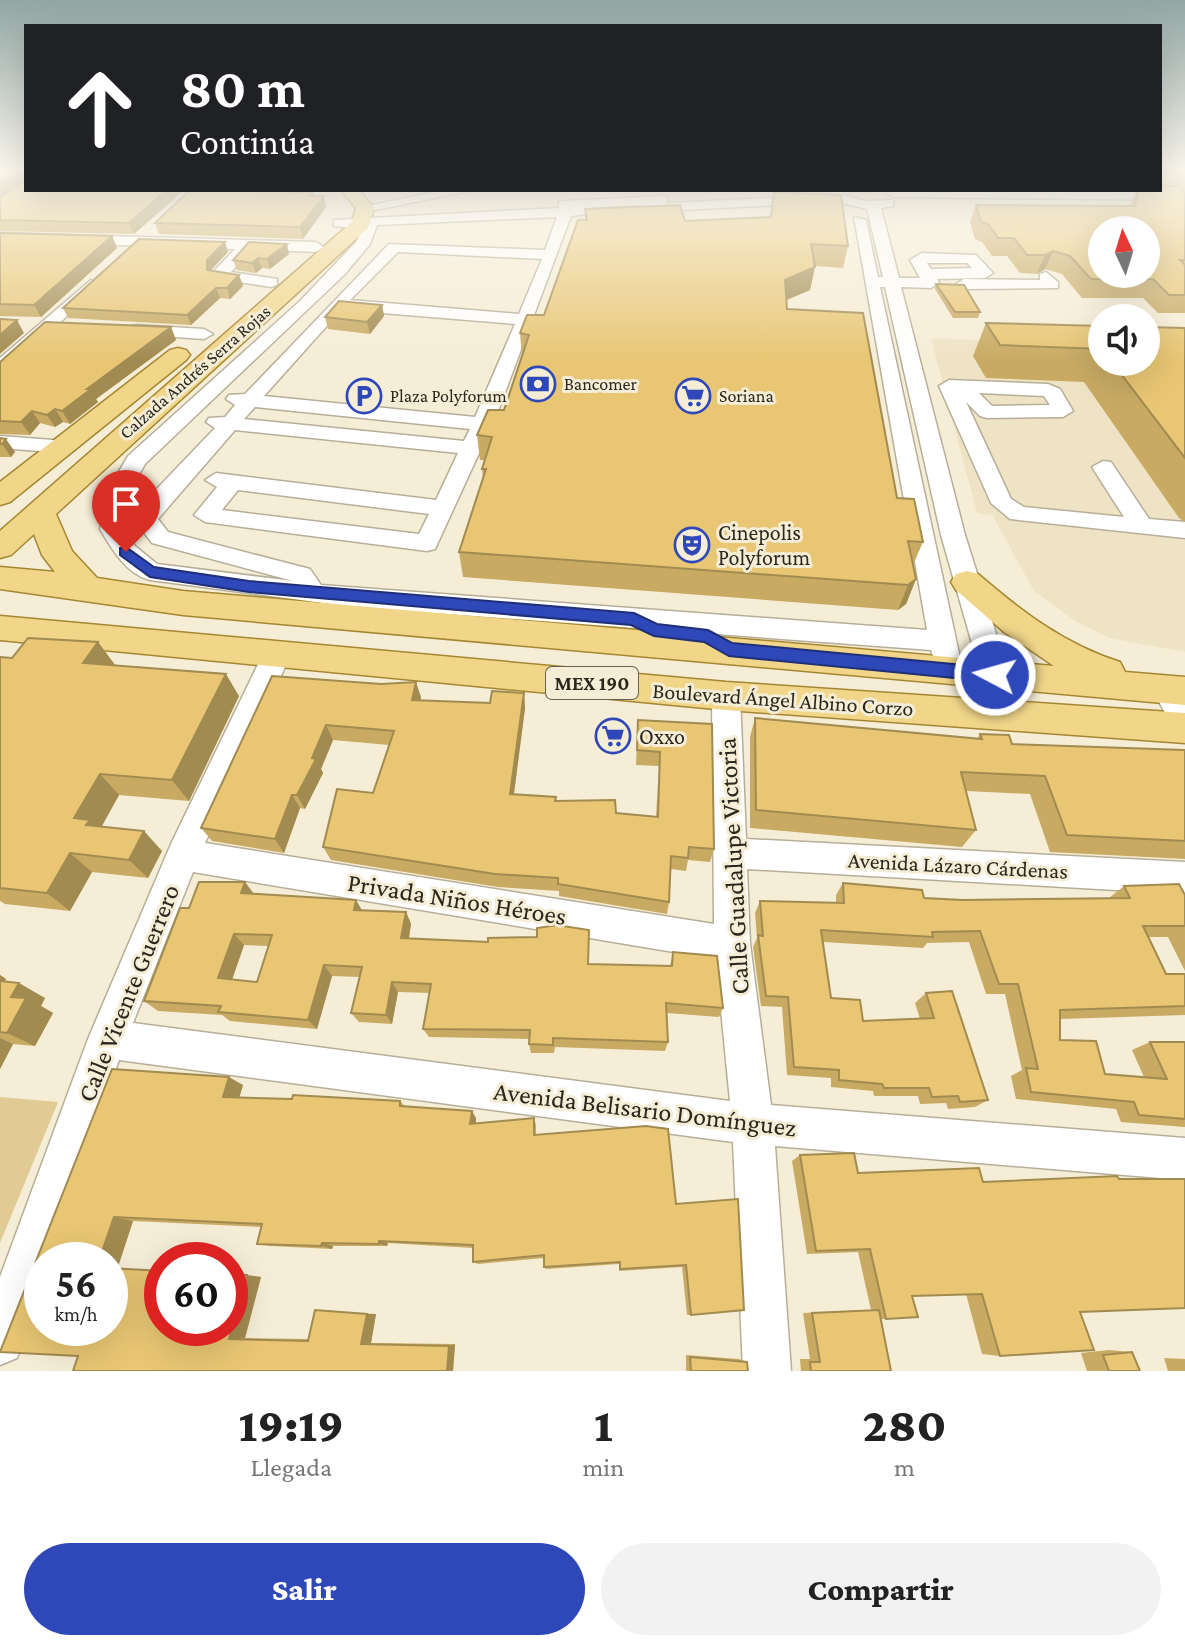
<!DOCTYPE html>
<html lang="es">
<meta charset="utf-8">
<style>
body{margin:0;font-family:"Crimson Pro",serif;background:#f2f2f2;color:#222;height:100vh;display:flex;flex-direction:column;font-size:30px;white-space:nowrap}
*{box-sizing:border-box;margin:0}
p{font-size:26px;color:#767676}
.icon{flex:none;width:44px;height:44px;fill:none;stroke:currentColor;stroke-width:2;stroke-linecap:round;stroke-linejoin:round}
.map{position:relative;height:1371px;overflow:hidden}
.sheet{display:flex;flex-direction:column;background:#fff;flex:1}
.sheet>*{flex:none}
.guide{position:absolute;left:24px;top:24px;width:1138px;height:168px;border-radius:0px;box-shadow:0 8px 32px #0002;background:#202124;color:#fff;overflow:hidden}
.needle{width:52px;rotate:356deg}
.buttons{position:absolute;left:1088px;top:216px;display:grid;gap:16px}
.buttons a{display:grid;place-items:center;width:72px;height:72px;border-radius:50%;background:#fff;box-shadow:0 8px 32px #0002;font-size:40px}
.speed{position:absolute;left:24px;top:1242px;display:flex;gap:16px;font-size:40px;font-weight:700;text-align:center}
.speed>*{display:grid;place-content:center;width:104px;height:104px;border-radius:50%;background:#fff;box-shadow:0 8px 32px #0002;line-height:1}
.speed small{font-size:20px;font-weight:400}
.speed .limit{border:12px solid #d22;background:#fff;color:#111}
.pin{position:absolute;display:grid;place-items:center;width:68px;height:68px;color:#fff;margin:-82px -34px;border-radius:50% 50% 50% 0;rotate:-45deg;box-shadow:0 0 8px #0007}
.pin .icon{rotate:45deg}
.me{position:absolute;width:88px;margin:-44px;rotate:276deg;stroke-linejoin:round;filter:drop-shadow(0 0 6px #0008)}
.turn{display:flex;align-items:center;gap:28px;height:168px;padding:0 24px;font-size:36px}
.turn .icon{width:104px;height:104px;stroke-width:2.5}
.turn b{display:block;font-size:56px;line-height:68px}
.eta{display:flex;justify-content:space-evenly;align-items:center;height:136px;text-align:center}
.eta b{font-size:48px;font-weight:800;line-height:56px}
.action{display:flex;gap:16px;margin-top:auto;padding:16px 24px}
.action a{flex:1;height:92px;border-radius:48px;background:#2f48b9;color:#fff;font-size:32px;font-weight:800;line-height:92px;text-align:center}
.action a+a{background:#f2f2f2;color:#222}
.map>svg:first-child{display:block}
.built{fill:#efe3c5}
.green{fill:#e1cb94}
.lines{fill:none;stroke-linecap:round;stroke-linejoin:round}
.minor-casing{stroke:#b6ae98;stroke-width:3}
.major-casing{stroke:#a58732;stroke-width:3}
.minor{fill:#fff;fill-rule:evenodd}
.major{fill:#f1d68a;fill-rule:evenodd}
.wall{fill:#c8aa63;fill-rule:evenodd}
.shaded-wall{fill:#a28b50}
.building{fill:#e8c673;stroke:#a28b50;stroke-width:2;fill-rule:evenodd}
.route{fill:#2f48b9;stroke:#1f2f78;stroke-width:2}
.labels{text-anchor:middle;stroke-width:6;stroke-linejoin:round;paint-order:stroke}
.far-street-label{font-size:18px;fill:#2a271e;stroke:#f6edd6}
.far-poi-label{font-size:18px;fill:#2a271e;stroke:#f6edd6;text-anchor:start}
.shield{fill:#f6edd6;stroke:#676255;stroke-width:2}
.shield-label{font-size:20px;font-weight:bold;fill:#2a271e}
.poi-label{font-size:22px;fill:#2a271e;stroke:#f6edd6;text-anchor:start}
.street-label{font-size:22px;fill:#2a271e;stroke:#f6edd6}
.near-street-label{font-size:26px;fill:#2a271e;stroke:#f6edd6}
</style>
<div class="map">
<svg width="1185" height="1371" viewBox="0 0 1185 1371">
<rect width="100%" height="100%" fill="#f6edd6"/>
<path class="built" d="M931 339 1102 341V362H1146L1185 342V652L1110 638 1077 622 1034 591 993 516 977 513Z"/>
<path class="green" d="M0 1097 58 1102 0 1243Z"/>
<g class="lines">
<g class="minor-casing">
<g id="minor">
<path d="M444 190H474L365 212 358 208Z"/>
<path d="M828 190H842L844 195 865 201 893 200V206L881 208 899 278H920L910 260 922 253 976 255 993 273 985 278 937 279 939 283 931 288 901 287 965 535 1009 675 1005 683 995 686 985 683 981 675 941 535 885 287H880L960 658 956 665 946 668 936 665 931 650 353 607 150 580C126 574 112 549 100 529L114 480 128 456 300 301 356 242 363 229 334 226V220L559 208V202L564 201 662 196 667 197V203L811 196 816 197V203L644 212 639 211V205L588 208V214L571 216 497 414 435 549 427 551 205 522 194 515 217 487 205 480 216 473 436 500 458 453 235 430 158 519 168 532 310 569 321 585 927 630 854 217 866 220 878 277H883L867 209 834 201ZM557 217 545 250 389 244 245 394 229 395 226 399 235 405 225 417 209 418 206 422 215 428 148 498 134 519 152 543 293 581 157 564 135 546 124 529 136 480 145 464 345 274 370 244 377 225ZM398 252 542 259 519 314 350 300ZM927 263H967L972 268 931 269ZM342 309 346 310 515 324 475 417 264 396ZM255 407 470 429 464 441 244 419ZM238 490 429 514 419 534 222 510Z"/>
<path d="M882 190 1185 192V200L893 197Z"/>
<path d="M0 233 316 242 324 247 316 252 251 249 231 272 277 279V285L271 287 213 278V272L235 249 0 241Z"/>
<path d="M1046 272 1058 282V288L964 289 956 284 964 279 1040 280V274Z"/>
<path d="M91 280 99 285 97 288 7 372 0 374V358Z"/>
<path d="M137 325 204 329 213 334 204 339 131 334V326Z"/>
<path d="M949 380 1048 384 1060 389 1073 411 1063 417 987 418 980 416 966 402 1011 499 1024 507 1124 517 1092 467 1103 461 1111 462 1149 519 1185 522V538L1010 519 991 503 939 386ZM979 393 1044 396 1050 405 992 406Z"/>
<path d="M0 436 66 441 77 447 66 453 0 448Z"/>
<path d="M277 644 287 647 291 654 205 843 714 924 712 696 716 688 726 685 736 688 740 696 746 839 1185 862V894L747 869 750 944 771 1105 1185 1138V1180L775 1146 791 1371H743L733 1142 119 1060 51 1260H42C42 1295 30 1326 17 1358L0 1365V1277L88 1039 171 844 263 654 267 647ZM193 872 716 959 730 1101 133 1023Z"/>
<path d="M1166 678 1176 681 1185 697V735L1175 731 1152 689 1156 681Z"/>
</g>
</g>
<g class="major-casing">
<g id="major">
<path d="M341 190H359L374 208 368 228 56 514 72 551 97 578 183 591 1054 666 1004 632 956 590 951 582 956 574 967 571 978 574C1022 612 1064 644 1120 662L1125 672 1185 677V705L183 615 0 589V567L55 572 42 555 34 534 11 555 0 558V531L352 222 356 208Z"/>
<path d="M178 348 186 350 190 355 186 360 10 502 0 505V482L170 350Z"/>
<path d="M0 616 726 682 1185 713V743L726 710 0 640Z"/>
</g>
</g>
<use href="#minor" class="minor"/>
<use href="#major" class="major"/>
</g>
<g class="wall">
<path d="M0 169H26V190H184L134 234 0 231V198L25 182 0 197Z"/>
<path d="M1160 169H1185V191H1184L1185 193V313H1158L1143 298H1082L1062 274 1045 269 1037 274 1020 273 1007 256H992L982 242 975 239 970 222 976 205 1130 206 1137 190H1160Z"/>
<path d="M190 190H269L268 191 313 192 314 196 326 207 303 239 159 234 155 223Z"/>
<path d="M774 192 848 246 843 268 815 266 810 290 787 300V309L923 542 913 565 916 579 906 604 898 610 463 577 459 552 483 479 482 469 484 460H480L477 435 504 410 522 357 520 333 544 315 585 220V209L685 221 770 217Z"/>
<path d="M0 233 112 236 117 248 41 317 0 316Z"/>
<path d="M228 252 211 270 239 275 243 286 230 299 220 298 191 325 68 318 63 308Z"/>
<path d="M289 254 270 269 262 268 256 273 237 270 233 260Z"/>
<path d="M936 284 980 312 978 318H953L935 289Z"/>
<path d="M382 305 384 316 370 334 328 329 325 317Z"/>
<path d="M986 323 1102 326V362H1146L1185 328V522L1179 518 1084 382 986 378 973 356Z"/>
<path d="M171 327 176 340 96 399 98 402 70 424 63 422 55 427 40 423 30 435 0 434V362Z"/>
<path d="M0 438 15 452 11 457H0Z"/>
<path d="M98 642 115 665 239 696 189 801 119 795 101 827 162 851 148 878 92 872 70 911 5 904 0 901V657L12 658Z"/>
<path d="M272 676 421 697 420 701 490 703 524 693 525 708 514 794 556 801 616 813 656 817 659 766 636 765 638 720 712 724 714 849 710 862 688 860 686 871 671 869 669 902 667 914 559 896V891L498 887 331 860 323 847 373 793 389 745 333 740 321 769 323 773 305 809 300 808 284 853 212 841 201 828Z"/>
<path d="M755 718 977 739 980 734 1012 744 1185 750V859L1050 852 1030 794 966 791 976 830 962 847 750 828V737Z"/>
<path d="M843 883 924 898 963 900 1109 898 1124 886 1185 895V971L1168 937H1148L1166 974H1185V1015L1060 1019V1040L1105 1074 1144 1077 1132 1050 1150 1042H1185V1127L1121 1122 1116 1109 1016 1099 1011 1076 1022 1070 1005 994H986L969 942 927 943 923 948 823 942 831 998 863 1021 920 1019 915 1003 926 993 988 1100 975 1107 948 1109 946 1103 920 1104 918 1096H874L873 1091 831 1087V1078L787 1075 782 1007 761 1006 753 947 757 938 755 913 760 901 836 903V895Z"/>
<path d="M254 893 363 911 406 912 411 924 409 938 589 964 670 966 673 952 723 1008 719 1017 667 1013 668 1042 665 1051 555 1047 554 1053H531L529 1044V1039L429 1037 423 1029 430 993 398 992 392 1024 359 1022 351 1013 360 977 332 976 317 1029 230 1021 222 1015 158 1011 144 1001ZM244 945 268 946 257 982 232 980Z"/>
<path d="M0 975 6 979 4 982 45 998 41 1006 53 1013 35 1046 13 1044 0 1069Z"/>
<path d="M112 1069 243 1085 239 1098 400 1101 406 1107 476 1118V1123L534 1118 536 1125V1135L676 1204 738 1199 691 1315H687L682 1267 619 1271V1264L546 1269 544 1267V1258L478 1264 473 1262V1248L388 1243 387 1246H333L332 1249 271 1246 257 1244 261 1227 133 1221 117 1269 261 1277 245 1338 308 1339 315 1310 376 1314 371 1343 455 1344 453 1371H73L78 1356Z"/>
<path d="M800 1155 858 1173 983 1182 1080 1312 1000 1356 982 1354 966 1294 912 1296 886 1319H880L891 1371H801L800 1359H810L803 1313 871 1310 858 1252 807 1254 792 1161Z"/>
<path d="M1109 1350 1132 1352 1140 1371H1087L1081 1353Z"/>
<path d="M686 1355 739 1359 747 1362 748 1371H686Z"/>
<path d="M1164 1358 1185 1359V1371H1168Z"/>
</g>
<g class="shaded-wall">
<path d="M19 172 24 182 0 197V183Z"/>
<path d="M167 190H184L134 234 129 223Z"/>
<path d="M324 196 326 207 303 239 300 227Z"/>
<path d="M112 236 117 248 41 317 34 305Z"/>
<path d="M225 242 228 252 211 270H207V260Z"/>
<path d="M287 244 289 254 270 269 267 259Z"/>
<path d="M1053 251 1045 269 1037 274 1045 255Z"/>
<path d="M258 258 262 268 256 273 252 263Z"/>
<path d="M815 267 810 290 781 302 785 280Z"/>
<path d="M239 275 243 286 230 299 227 288Z"/>
<path d="M216 288 220 298 191 325 187 315Z"/>
<path d="M382 305 384 316 370 334 367 322Z"/>
<path d="M17 320 24 333 0 354V335Z"/>
<path d="M171 327 176 340 96 399 98 402 70 424 62 411 87 389Z"/>
<path d="M55 409 63 422 55 427 47 415Z"/>
<path d="M32 411 40 423 30 435 21 422Z"/>
<path d="M6 439 15 452 11 457 2 444Z"/>
<path d="M916 579 906 604 898 610 908 585Z"/>
<path d="M98 642 115 665 83 663Z"/>
<path d="M226 674 239 696 189 801 172 780Z"/>
<path d="M416 682 421 697 416 715 412 700Z"/>
<path d="M524 693 525 708 512 808 510 794Z"/>
<path d="M326 725 333 740 321 769 323 773 305 809 297 795Z"/>
<path d="M100 774 119 795 97 835 74 818Z"/>
<path d="M292 795 300 808 284 853 275 839Z"/>
<path d="M144 831 162 851 148 878 129 860Z"/>
<path d="M70 853 92 872 70 911 47 893Z"/>
<path d="M245 882 254 894 241 893Z"/>
<path d="M356 900 363 912 354 910Z"/>
<path d="M406 912 411 924 407 949 401 938Z"/>
<path d="M234 934 244 945 229 988 218 978Z"/>
<path d="M324 965 332 976 317 1029 308 1020Z"/>
<path d="M0 975 6 979 0 989Z"/>
<path d="M392 982 398 992 392 1024 386 1015Z"/>
<path d="M19 983 45 998 41 1006 53 1013 35 1046 7 1033 11 997Z"/>
<path d="M0 1038 13 1044 0 1069Z"/>
<path d="M229 1077 243 1085 237 1105 223 1097Z"/>
<path d="M472 1111 476 1118 475 1131 470 1124Z"/>
<path d="M114 1217 133 1221 117 1270 110 1269V1260H99Z"/>
<path d="M379 1241 388 1243 387 1246 379 1244Z"/>
<path d="M322 1243 333 1246 332 1249 321 1246Z"/>
<path d="M247 1275 261 1277 245 1338 229 1339Z"/>
<path d="M367 1314H376L371 1343 361 1344Z"/>
<path d="M455 1344 453 1371H447L449 1346Z"/>
</g>
<g class="building">
<path d="M0 169H26V178L19 172 0 183Z"/>
<path d="M26 181V190H167L129 223 0 220V198Z"/>
<path d="M1160 186H1177L1185 193V260H1180L1185 265V295H1169L1153 279H1091L1070 256 1053 251 1045 255H1027L1014 238H998L988 224 981 222 976 205 1135 206 1138 190H1160ZM1102 230H1146V274H1102Z"/>
<path d="M190 190 313 192 309 196H324L300 227 155 223Z"/>
<path d="M774 192 841 195 848 246 811 244 815 267 785 280 787 309 863 313 897 498 914 499 923 542 908 541 916 579 908 585 459 552 486 469H482L492 437 477 435 488 410H504L529 335 520 333 527 315H544L578 220H587L585 209 680 205 685 221 771 217Z"/>
<path d="M0 233 112 236 34 305 0 304Z"/>
<path d="M139 239 225 242 207 260V270L239 275 227 288H216L187 315 63 308Z"/>
<path d="M249 242 287 244 267 259 258 258 252 263 233 260Z"/>
<path d="M936 284 964 285 980 312H955Z"/>
<path d="M339 301 382 305 367 322 325 317Z"/>
<path d="M0 319 17 320 0 335Z"/>
<path d="M45 322 171 327 87 389H91L62 411 55 409 47 415 32 411 21 422 0 421V362Z"/>
<path d="M986 323 1102 326V349L1000 345Z"/>
<path d="M1146 327 1185 328V458L1112 362H1146Z"/>
<path d="M0 438 6 439 2 444H0Z"/>
<path d="M28 638 98 642 83 663 226 674 172 780 100 774 74 818 90 820 86 825 144 831 129 860 70 853 47 893 0 888V657L12 658Z"/>
<path d="M272 676 381 684 416 682 412 700 490 703 492 691 524 693 510 794 556 797 555 801 615 800 616 813 658 817 660 752 637 750 638 720 712 724 714 849 689 847 688 858 671 856 669 902 558 884V878L495 874 323 847 337 789 373 793 394 731 326 725 312 758 316 759 297 795H292L275 839 201 828Z"/>
<path d="M755 718 982 739 980 734 1009 735 1012 744 1185 750V841L1067 835 1045 776 961 772 976 830 756 810Z"/>
<path d="M199 882H245L241 893 356 900 354 910 406 912 401 938 488 942V938L537 937V928L557 925 589 930 588 964 672 966 673 952 717 956 723 1008 666 1003 668 1042 553 1038V1045L529 1044 530 1030 423 1029 431 984 392 982 386 1015 351 1013 362 967 324 965 308 1020 218 1012 221 1006 144 1001 180 908H189ZM234 934 272 935 257 982 218 978Z"/>
<path d="M843 883 922 890 924 898 963 900 1130 898 1124 886 1179 884 1185 895V926H1143L1166 974H1185V1006L1060 1010V1040L1096 1041 1105 1074 1167 1079 1150 1042H1185V1119L1139 1115 1134 1102 1031 1092 1026 1068 1038 1069 1018 984H999L980 931 932 932 933 937 821 930 831 998 860 1000 863 1021 934 1018 926 993 952 991 988 1100 960 1102 958 1096 932 1097 929 1088H884L882 1084 839 1080V1070L794 1067 788 997 766 996 758 935 763 936 760 901 844 903Z"/>
<path d="M0 981 19 983 11 997 26 998 7 1033 0 1032Z"/>
<path d="M112 1069 229 1077 223 1097 292 1099 293 1095 400 1101V1106L472 1111 470 1124 534 1118V1135L646 1126 668 1129 676 1204 738 1199 744 1310 691 1315 686 1265 620 1269V1262L544 1267V1255L473 1262V1245L379 1241V1244L322 1243 321 1246 257 1244 262 1224 114 1217 99 1260H42V1328H110V1268L162 1271V1328H230V1274L247 1275 229 1339 308 1341 315 1310 367 1314 361 1344 449 1346 447 1371H73L78 1356 0 1352Z"/>
<path d="M854 1153 858 1173 979 1168 983 1182 1117 1176 1119 1179H1185V1308L1080 1312 1094 1350 1000 1356 982 1294 912 1296 918 1317 886 1319 870 1249 816 1251 800 1155Z"/>
<path d="M879 1310 891 1371H811L810 1362H820L812 1313Z"/>
<path d="M1132 1352 1140 1371H1109L1103 1355Z"/>
<path d="M690 1357 747 1362 748 1371H691Z"/>
</g>
<linearGradient id="sky" x2="0" y2="1"><stop stop-color="#92a6a4"/><stop offset="0.47" stop-color="#fbf7ed"/><stop offset="1" stop-color="#fbf7ed" stop-opacity="0"/></linearGradient>
<rect width="1185" height="361" fill="url(#sky)"/>
<path class="route" d="M126 547 154 567 249 581 634 613 657 624 708 630 732 643 995 668 1004 675 995 682 729 656 704 642 654 636 631 625 249 592 150 577 120 555V548Z"/>
<defs>
<g id="bank-ring" transform="scale(1.8)"><circle r="9.5" fill="#f6edd6" stroke="#2f48b9" stroke-width="1.5"/><path d="M-6-4H6V4H-6ZM0-2.3a2.3 2.3 0 1 0 0 4.6a2.3 2.3 0 1 0 0-4.6Z" fill="#2f48b9"/></g>
<g id="parking-ring" transform="scale(1.8)"><circle r="9.5" fill="#f6edd6" stroke="#2f48b9" stroke-width="1.5"/><path d="M-3.5-5.5H1a3.5 3.5 0 0 1 0 7H-1V5.5H-3.5ZM-1-3.4V-.6H.8a1.4 1.4 0 0 0 0-2.8Z" fill="#2f48b9"/></g>
<g id="supermarket-ring" transform="scale(1.8)"><circle r="9.5" fill="#f6edd6" stroke="#2f48b9" stroke-width="1.5"/><path d="M-6-5.5h2.5l.6 2H6L4.5 2H-2.5L-4.4-4H-6ZM-1.5 3.2a1.3 1.3 0 1 0 .1 0ZM3 3.2a1.3 1.3 0 1 0 .1 0Z" fill="#2f48b9"/></g>
<g id="theatre-ring" transform="scale(1.8)"><circle r="9.5" fill="#f6edd6" stroke="#2f48b9" stroke-width="1.5"/><path d="M-5-5.5Q0-4 5-5.5V0Q5 5 0 6Q-5 5-5 0ZM-3.3-2.5H-1v1.5H-3.3ZM1-2.5H3.3v1.5H1ZM-2.8 1Q0 5.5 2.8 1Z" fill="#2f48b9"/></g>
</defs>
<g fill-rule="evenodd">
<use href="#bank-ring" x="538" y="384"/>
<use href="#parking-ring" x="364" y="396"/>
<use href="#supermarket-ring" x="693" y="396"/>
<use href="#theatre-ring" x="692" y="545"/>
<use href="#supermarket-ring" x="613" y="736"/>
</g>
<g class="labels">
<g class="far-street-label">
<text transform="translate(195 372) rotate(-41)" y="6">Calzada Andrés Serra Rojas</text>
</g>
<g class="far-poi-label">
<text x="564" y="390">Bancomer</text>
<text x="390" y="402">Plaza Polyforum</text>
<text x="719" y="402">Soriana</text>
</g>
<rect class="shield" x="546" y="667" width="92" height="32" rx="6"/>
<g class="shield-label">
<text x="592" y="690">MEX 190</text>
</g>
<g class="poi-label">
<text x="718" y="540">Cinepolis<tspan x="718" dy="25">Polyforum</tspan></text>
<text x="639" y="744">Oxxo</text>
</g>
<g class="street-label">
<text transform="translate(783 699) rotate(4)" y="8">Boulevard Ángel Albino Corzo</text>
<text transform="translate(958 865) rotate(3)" y="8">Avenida Lázaro Cárdenas</text>
</g>
<g class="near-street-label">
<text transform="translate(733 866) rotate(-93)" y="9">Calle Guadalupe Victoria</text>
<text transform="translate(457 899) rotate(9)" y="9">Privada Niños Héroes</text>
<text transform="translate(128 993) rotate(-68)" y="9">Calle Vicente Guerrero</text>
<text transform="translate(645 1109) rotate(7)" y="9">Avenida Belisario Domínguez</text>
</g>
</g>
</svg>
<div class="buttons">
<a><svg class="needle" viewBox="-14 -14 28 28"><path d="M0-13l5 13h-10z" fill="#e53935"/><path d="M0 13l5-13h-10z" fill="#767676"/></svg></a>
<a><svg class="icon" aria-label="sound" viewBox="0 0 24 24"><path d="M4 9h4l5-4v14l-5-4H4zM17 9q2 3 0 6"/></svg></a>
</div>
<div class="speed"><div>56<small>km/h</small></div><div class="limit">60</div></div>
<div class="pin" style="left:126px;top:552px;background:#d93025"><svg class="icon" aria-label="arrive" viewBox="0 0 24 24"><path d="M6 21V4h12l-3 4 3 4H6"/></svg></div>
<svg class="me" style="left:995px;top:675px" viewBox="-20 -20 40 40"><circle r="17" fill="#2f48b9" stroke="#fff" stroke-width="3"/><path d="M0-11L8 9 0 5-8 9z" fill="#fff"/></svg>
<div class="guide">
<div class="turn"><svg class="icon" aria-label="ahead" viewBox="0 0 24 24"><path d="M12 20V5M6 11l6-6 6 6"/></svg><div><b>80 m</b>Continúa</div></div>
</div>
</div>
<section class="sheet">
<div class="eta">
<div><b>19:19</b><p>Llegada</p></div>
<div><b>1</b><p>min</p></div>
<div><b>280</b><p>m</p></div>
</div>
<div class="action"><a>Salir</a><a>Compartir</a></div>
</section>
